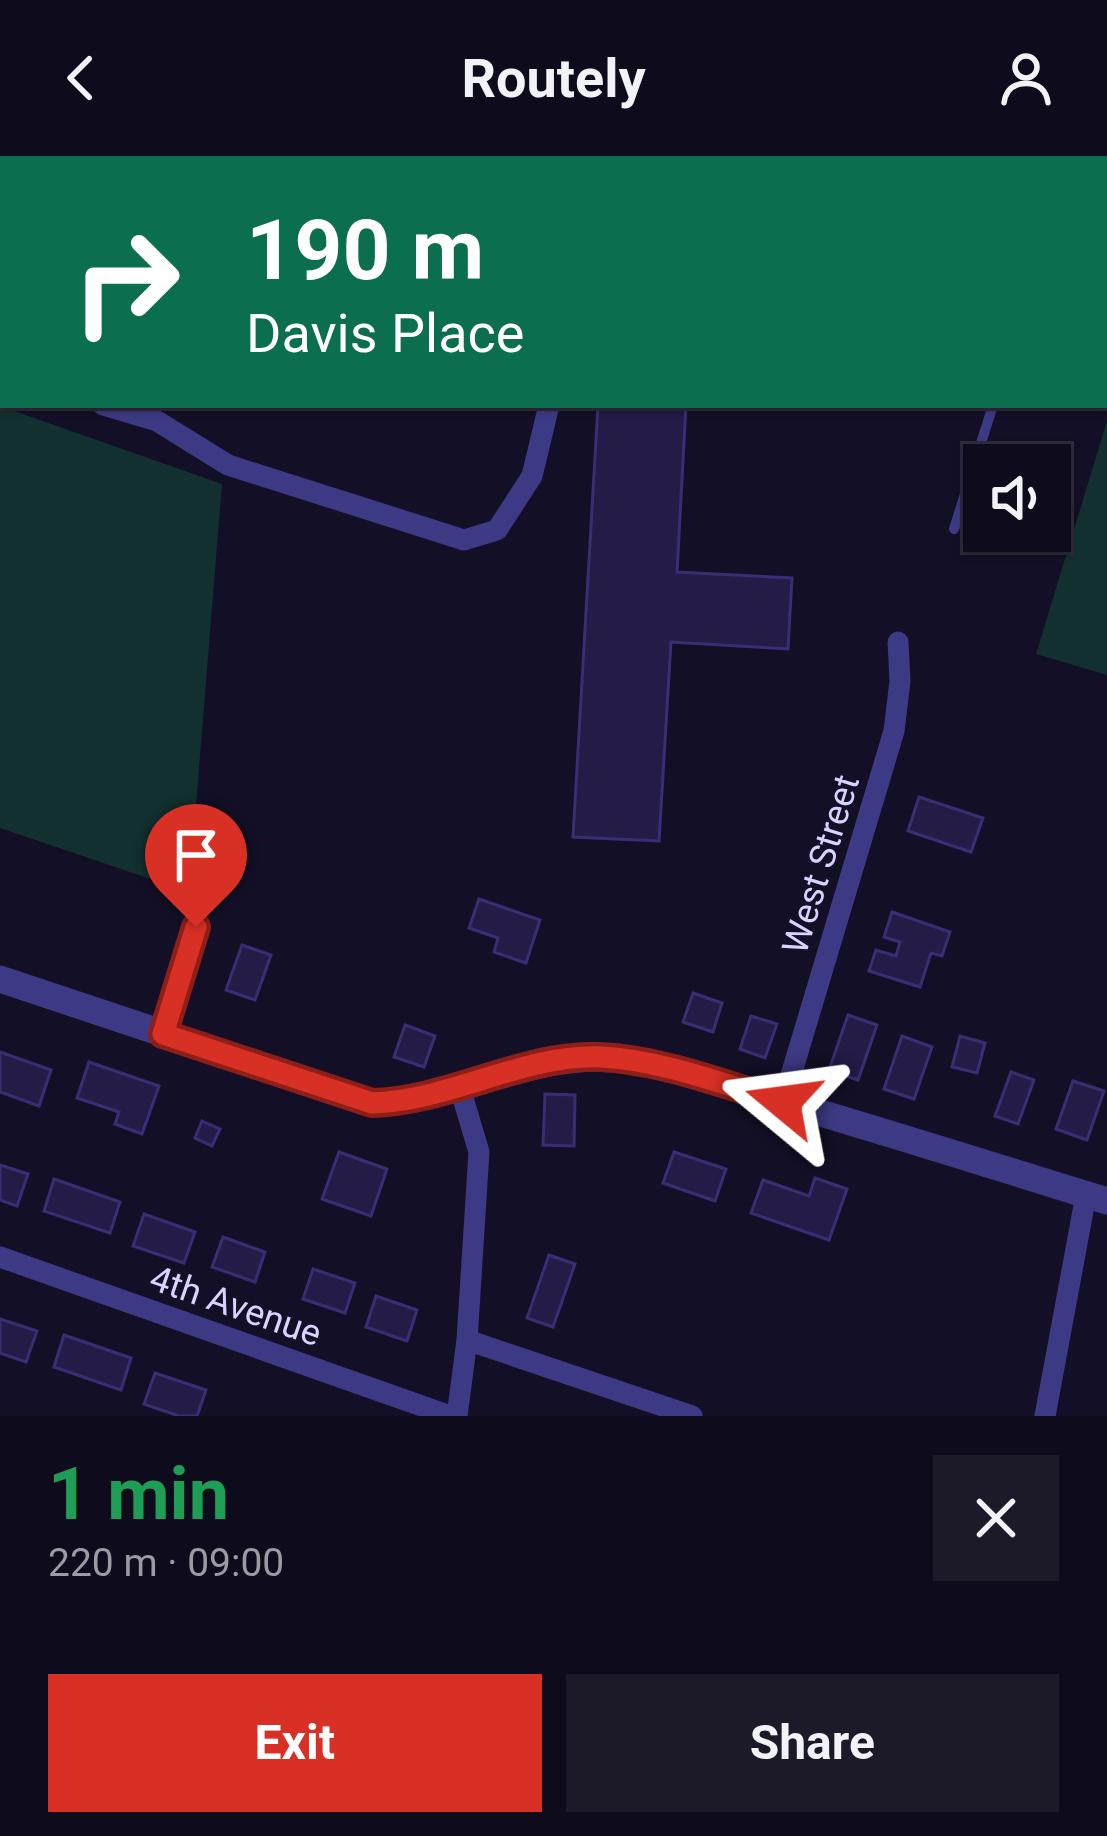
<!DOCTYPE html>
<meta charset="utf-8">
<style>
body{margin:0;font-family:Roboto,sans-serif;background:#1c1929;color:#f1f3f6;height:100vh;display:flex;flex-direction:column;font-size:45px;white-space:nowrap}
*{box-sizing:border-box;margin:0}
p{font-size:39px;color:#9b9ba3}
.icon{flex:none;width:66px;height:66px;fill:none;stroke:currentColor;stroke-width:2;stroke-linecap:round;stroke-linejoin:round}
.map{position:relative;height:1260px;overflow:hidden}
.details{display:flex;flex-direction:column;background:#0e0b1c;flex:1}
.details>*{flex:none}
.banner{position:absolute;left:0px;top:0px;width:1107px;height:252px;box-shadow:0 3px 9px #0004,0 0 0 3px #2e2b3b;background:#0b6e4f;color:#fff;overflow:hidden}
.fabs{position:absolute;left:963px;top:288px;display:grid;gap:24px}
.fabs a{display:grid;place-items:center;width:108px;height:108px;border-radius:0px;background:#0e0b1c;box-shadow:0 3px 9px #0004,0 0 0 3px #2e2b3b;font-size:60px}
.pin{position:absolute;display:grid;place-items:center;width:102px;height:102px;color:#fff;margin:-123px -51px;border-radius:50% 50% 50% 0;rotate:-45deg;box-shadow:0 0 12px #0007}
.pin .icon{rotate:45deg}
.me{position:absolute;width:132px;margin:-66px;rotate:286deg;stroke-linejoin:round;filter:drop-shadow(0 0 9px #0008)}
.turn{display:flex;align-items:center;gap:42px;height:252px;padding:0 48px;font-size:54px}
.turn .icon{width:156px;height:156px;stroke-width:2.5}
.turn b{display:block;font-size:84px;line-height:102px}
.round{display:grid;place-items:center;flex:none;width:126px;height:126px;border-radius:0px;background:#1c1929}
.headline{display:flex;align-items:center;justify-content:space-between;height:204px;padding:0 48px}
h1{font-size:72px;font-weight:700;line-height:90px;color:#1e9e55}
.action{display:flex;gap:24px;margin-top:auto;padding:24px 48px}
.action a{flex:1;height:138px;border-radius:0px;background:#d93025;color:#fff;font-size:48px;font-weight:700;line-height:138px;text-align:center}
.action a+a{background:#1c1929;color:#f1f3f6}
header{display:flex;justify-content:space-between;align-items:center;height:156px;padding:0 48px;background:#0e0b1c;font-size:54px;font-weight:700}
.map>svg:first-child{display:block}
.green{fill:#12302f}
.building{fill:#241b47;stroke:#3b2d73;stroke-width:3}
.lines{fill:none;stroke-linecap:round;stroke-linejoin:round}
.service{stroke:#3d3a85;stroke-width:10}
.minor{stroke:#3d3a85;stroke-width:21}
.tertiary{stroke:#3d3a85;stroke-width:27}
.route-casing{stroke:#8d1f18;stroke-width:30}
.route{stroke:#d93025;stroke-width:21}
.labels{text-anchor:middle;stroke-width:12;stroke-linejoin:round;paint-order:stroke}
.street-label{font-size:36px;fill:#d9d4ff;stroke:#130f26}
</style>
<header><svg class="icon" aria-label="back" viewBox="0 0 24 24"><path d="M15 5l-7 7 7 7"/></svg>Routely<svg class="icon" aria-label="person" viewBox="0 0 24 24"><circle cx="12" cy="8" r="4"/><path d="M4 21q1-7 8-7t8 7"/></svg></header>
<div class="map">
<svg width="1107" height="1260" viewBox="0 0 1107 1260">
<rect width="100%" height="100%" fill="#130f26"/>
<g class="green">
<path d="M0 250 222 328 189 736 0 672Z"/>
<path d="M1107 265V519L1036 498Z"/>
</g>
<g class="building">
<path d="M598 249H686L677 416 792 422 788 493 671 486 659 685 573 681Z"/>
<path d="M919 641 983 662 971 696 908 675Z"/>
<path d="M479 743 540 764 526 807 494 796 498 782 469 772Z"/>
<path d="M892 756 950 776 942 800 931 797 920 831 869 815 876 794 896 800 900 786 884 781Z"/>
<path d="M242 789 271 799 255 844 226 834Z"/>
<path d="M693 837 722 847 713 876 683 866Z"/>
<path d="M848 859 877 869 858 924 829 914Z"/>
<path d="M751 860 777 868 765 902 740 893Z"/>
<path d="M405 869 435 880 424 911 394 901Z"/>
<path d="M902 880 932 891 914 943 884 933Z"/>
<path d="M960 880 985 887 977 917 952 911Z"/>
<path d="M0 896 51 914 39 950 0 936Z"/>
<path d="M89 906 159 930 142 978 115 968 119 956 77 942Z"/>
<path d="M1011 916 1034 924 1018 968 995 960Z"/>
<path d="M1073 925 1104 935 1087 984 1056 973Z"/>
<path d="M545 938 575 939 574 990 543 989Z"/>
<path d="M202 965 220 973 212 990 195 982Z"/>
<path d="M339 996 387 1013 371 1060 322 1043Z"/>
<path d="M674 996 726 1013 715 1045 663 1027Z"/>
<path d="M0 1009 28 1018 17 1050 0 1044Z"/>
<path d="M815 1022 847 1033 829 1084 751 1057 763 1024 809 1040Z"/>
<path d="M54 1023 120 1046 110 1077 44 1055Z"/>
<path d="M144 1058 195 1076 184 1107 133 1090Z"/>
<path d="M223 1081 265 1096 255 1126 212 1111Z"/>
<path d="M549 1099 575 1108 553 1171 527 1162Z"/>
<path d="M313 1113 355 1127 345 1157 303 1143Z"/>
<path d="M376 1140 417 1154 407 1185 366 1171Z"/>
<path d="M0 1163 37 1175 26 1206 0 1197Z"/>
<path d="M64 1179 131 1202 121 1234 54 1211Z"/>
<path d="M155 1217 206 1234 197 1260H179L144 1248Z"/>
</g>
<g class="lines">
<g class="service">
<path d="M624 0 627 3"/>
<path d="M897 3V0"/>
<path d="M1104 17 1107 14"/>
<path d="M954 373 993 249"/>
</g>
<g class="minor">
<path d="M542 0 543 3"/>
<path d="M16 3 17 0"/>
<path d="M0 33 3 31"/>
<path d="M0 219 3 220"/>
<path d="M103 249 157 265 228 309 464 384 497 374 532 320 549 249"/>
<path d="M163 878 196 771"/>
<path d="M783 946 894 575 900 525 898 486"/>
<path d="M0 1101 450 1260"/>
<path d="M467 1184 692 1260"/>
<path d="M457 1260 467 1184 479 996 460 932"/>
<path d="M1045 1260 1086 1039"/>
</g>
<path class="tertiary" d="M0 823 372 947C449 945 519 903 596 902 649 900 706 924 756 938 874 972 990 1009 1107 1045"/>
</g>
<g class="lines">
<g class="route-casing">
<path id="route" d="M196 771 163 878 372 947C450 945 523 898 601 901 662 904 725 929 783 946"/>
</g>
<use href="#route" class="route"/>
</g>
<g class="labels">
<g class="street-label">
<text transform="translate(820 708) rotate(-73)" y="13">West Street</text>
<text transform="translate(236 1149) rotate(19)" y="13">4th Avenue</text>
</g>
</g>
</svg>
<div class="fabs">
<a><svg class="icon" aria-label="sound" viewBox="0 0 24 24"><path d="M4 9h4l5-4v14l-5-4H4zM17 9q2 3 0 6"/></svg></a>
</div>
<div class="pin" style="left:196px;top:771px;background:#d93025"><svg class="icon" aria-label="arrive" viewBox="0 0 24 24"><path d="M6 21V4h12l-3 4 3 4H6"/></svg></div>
<svg class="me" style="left:783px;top:946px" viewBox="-20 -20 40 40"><path d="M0-17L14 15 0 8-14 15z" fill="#d93025" stroke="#fff" stroke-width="4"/></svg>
<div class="banner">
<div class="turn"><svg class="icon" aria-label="right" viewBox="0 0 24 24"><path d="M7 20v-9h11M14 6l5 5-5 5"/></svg><div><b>190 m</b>Davis Place</div></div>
</div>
</div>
<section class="details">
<div class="headline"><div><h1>1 min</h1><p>220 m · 09:00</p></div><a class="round"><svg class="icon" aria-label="close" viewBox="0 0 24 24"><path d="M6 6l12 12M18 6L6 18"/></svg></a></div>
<div class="action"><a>Exit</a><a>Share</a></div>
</section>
